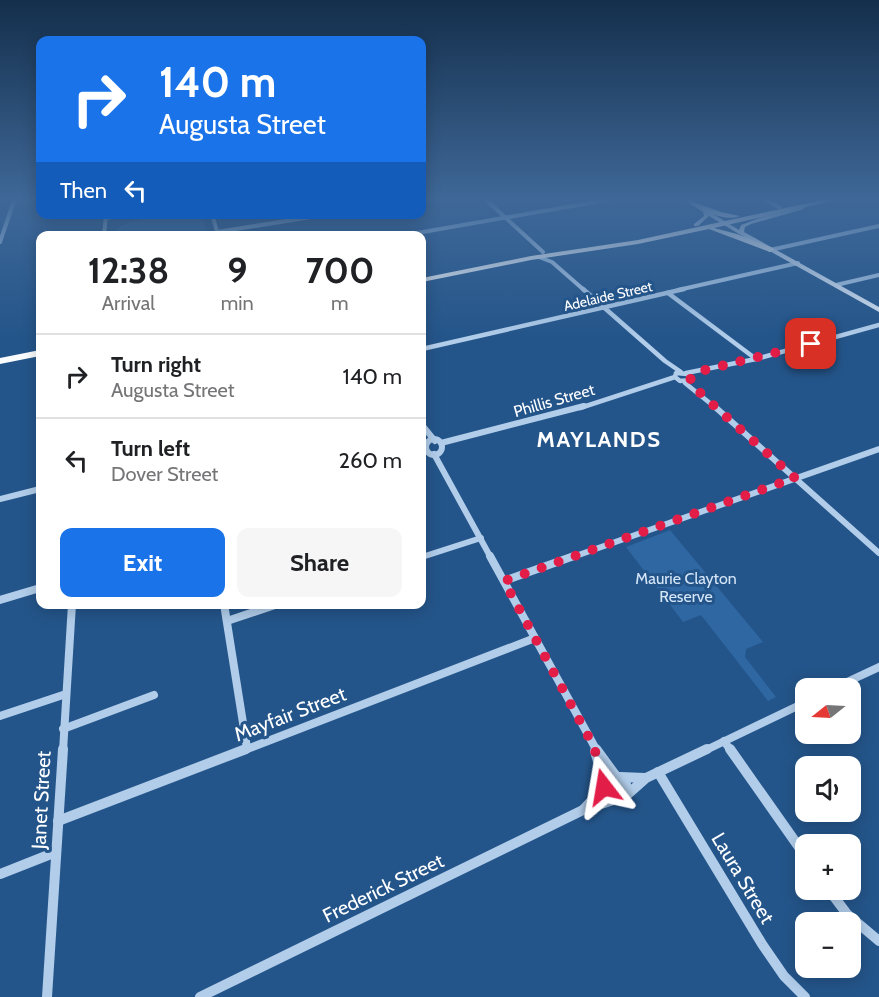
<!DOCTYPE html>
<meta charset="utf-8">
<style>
body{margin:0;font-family:Cabin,sans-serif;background:#f6f6f6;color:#202124;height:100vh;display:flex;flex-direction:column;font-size:22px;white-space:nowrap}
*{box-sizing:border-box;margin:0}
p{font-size:20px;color:#757577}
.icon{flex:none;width:33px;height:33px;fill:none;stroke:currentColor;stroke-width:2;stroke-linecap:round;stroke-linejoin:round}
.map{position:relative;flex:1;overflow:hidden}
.details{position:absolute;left:36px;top:231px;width:390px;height:378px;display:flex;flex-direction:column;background:#fff;border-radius:12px;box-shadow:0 3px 15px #0003}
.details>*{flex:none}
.banner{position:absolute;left:36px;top:36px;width:390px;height:183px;border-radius:12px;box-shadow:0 3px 15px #0003;background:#1a73e8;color:#fff;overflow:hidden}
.needle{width:39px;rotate:252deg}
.fabs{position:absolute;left:795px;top:678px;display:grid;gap:12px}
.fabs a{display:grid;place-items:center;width:66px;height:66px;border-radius:12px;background:#fff;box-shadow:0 3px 15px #0003;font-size:30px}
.pin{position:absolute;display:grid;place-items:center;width:51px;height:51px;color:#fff;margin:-26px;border-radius:12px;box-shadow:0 3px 9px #0006}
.me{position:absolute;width:66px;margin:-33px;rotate:346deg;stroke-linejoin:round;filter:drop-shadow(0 0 4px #0008)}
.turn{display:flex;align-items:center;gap:21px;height:126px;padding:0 24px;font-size:27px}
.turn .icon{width:78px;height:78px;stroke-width:2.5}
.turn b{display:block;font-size:42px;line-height:51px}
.then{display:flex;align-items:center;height:57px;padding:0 24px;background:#0003;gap:12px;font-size:22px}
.eta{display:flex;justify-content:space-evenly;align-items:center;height:102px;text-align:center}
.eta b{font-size:36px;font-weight:700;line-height:42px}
.button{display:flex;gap:12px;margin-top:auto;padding:12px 24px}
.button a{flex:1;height:69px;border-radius:12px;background:#1a73e8;color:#fff;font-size:24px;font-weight:700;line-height:69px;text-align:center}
.button a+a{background:#f6f6f6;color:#202124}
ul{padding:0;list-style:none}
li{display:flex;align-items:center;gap:18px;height:84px;padding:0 24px;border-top:2px solid #e0e0e0}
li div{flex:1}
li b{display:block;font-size:22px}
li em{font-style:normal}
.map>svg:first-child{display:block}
.green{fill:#2e67a2}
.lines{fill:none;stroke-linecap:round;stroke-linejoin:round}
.minor-far4{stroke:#b1cdea;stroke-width:4}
.minor-far3{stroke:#b1cdea;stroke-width:4.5}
.minor-far2{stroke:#b1cdea;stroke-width:6}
.minor-far1{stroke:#b1cdea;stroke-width:8}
.minor{stroke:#b1cdea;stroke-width:10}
.secondary{fill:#dce9f8;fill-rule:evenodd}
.trunk{fill:#fafcfe;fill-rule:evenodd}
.route{stroke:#e11d48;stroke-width:10;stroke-dasharray:0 18}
.labels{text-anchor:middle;stroke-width:6;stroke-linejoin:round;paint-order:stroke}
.far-street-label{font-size:14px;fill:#fff;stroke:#24558a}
.street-label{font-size:16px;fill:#fff;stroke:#24558a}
.park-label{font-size:16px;fill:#d5e6f8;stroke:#24558a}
.near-street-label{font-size:20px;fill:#fff;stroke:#24558a}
.district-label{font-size:22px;font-weight:bold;letter-spacing:1.5px;fill:#fff;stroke:#24558a}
</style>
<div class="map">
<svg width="879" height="997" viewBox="0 0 879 997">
<rect width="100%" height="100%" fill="#24558a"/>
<g class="green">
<path d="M153 215H202L207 235H114L120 226Z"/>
<path d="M670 530 763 642 746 649 745 657 776 697 768 701 701 615 683 622 626 547Z"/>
</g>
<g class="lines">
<g class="minor-far4">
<path d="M484 198 543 252"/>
<path d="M761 198 779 207"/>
<path d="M422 200 433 198"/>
<path d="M212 214 218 235"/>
<path d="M105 218 133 214"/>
<path d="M217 232 330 214"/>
<path d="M104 236 106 215"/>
<path d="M400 236 618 198"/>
<path d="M0 242 15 198"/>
<path d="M770 250 879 226"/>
<path d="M539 257 552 262 584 290"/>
<path d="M836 285 879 275"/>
<path d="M678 290 798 263"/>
</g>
<g class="minor-far3">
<path d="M583 289 665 361 681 372"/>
<path d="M668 293 756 359"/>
<path d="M422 349 684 289"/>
<path d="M676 373 687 374 691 380 680 381 675 377Z"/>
<path d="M686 373 756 359 879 325"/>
<path d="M685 383 716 408"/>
<path d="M580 408 675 377"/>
</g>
<g class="minor-far2">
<path d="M714 406 879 553"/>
<path d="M422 425 435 441"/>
<circle cx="434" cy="447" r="8"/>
<path d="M441 443 584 406"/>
<path d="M434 454 491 558"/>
<path d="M0 499 40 489"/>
<path d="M422 557 481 538"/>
<path d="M570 558 879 449"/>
</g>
<g class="minor-far1">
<path d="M490 556 597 751"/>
<path d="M504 581 574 556"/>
<path d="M0 600 40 588"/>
<path d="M224 604 247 748"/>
<path d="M227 621 278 604"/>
<path d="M834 688 879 667"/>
<path d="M0 716 66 694"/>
<path d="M63 729 154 695"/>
<path d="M724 741 731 751"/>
<path d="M63 751 72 604"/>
<path d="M242 751 535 638"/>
<path d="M704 751 806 702"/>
</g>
<g class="minor">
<path d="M596 749 615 775"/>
<path d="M730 749 806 857"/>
<path d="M595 751 604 782"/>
<path d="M658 772 762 944 784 976 805 997"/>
<path d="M615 775 626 784 627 794 622 801 610 797 604 787 606 779Z"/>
<path d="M620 777 645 778"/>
<path d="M628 794 646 778 707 749"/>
<path d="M583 810 604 787"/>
<path d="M58 821 246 749"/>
<path d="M0 874 56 852"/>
<path d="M829 890 847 914 879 941"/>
<path d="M47 997 63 749"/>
<path d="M200 997 583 810 613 800"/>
</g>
<path class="secondary" d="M682 198H688L739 230 741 225 762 217 804 207V209L797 211 751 224 745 227 744 232 879 307V312L739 234 709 216 698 226H694V224L704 216 703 212Z"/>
<g class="trunk">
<path d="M831 198H845L714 228 737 234 773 248 774 250 770 252 709 229 638 244 531 260 422 282V278L531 256 638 240Z"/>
<path d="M693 202 721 212 740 216C726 222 705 211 691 205V203Z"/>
<path d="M40 350V356L0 364V358Z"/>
</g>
</g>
<linearGradient id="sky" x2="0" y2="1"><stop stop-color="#142f4c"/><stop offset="0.59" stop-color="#3f6898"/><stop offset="1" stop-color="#3f6898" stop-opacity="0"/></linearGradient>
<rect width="879" height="338" fill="url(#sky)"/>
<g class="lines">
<path class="route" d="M604 787 594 747 504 581 795 478 703 396 690 381 691 377 705 370 811 344"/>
</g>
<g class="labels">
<g class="far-street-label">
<text transform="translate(608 296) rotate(-13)" y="5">Adelaide Street</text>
</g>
<g class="street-label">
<text transform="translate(554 400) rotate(-16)" y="6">Phillis Street</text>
</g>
<g class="park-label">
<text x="686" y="584">Maurie Clayton<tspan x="686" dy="18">Reserve</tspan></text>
</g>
<g class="near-street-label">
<text transform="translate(290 714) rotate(-21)" y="7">Mayfair Street</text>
<text transform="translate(41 800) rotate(-87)" y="7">Janet Street</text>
<text transform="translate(743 878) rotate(59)" y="7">Laura Street</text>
<text transform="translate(383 888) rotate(-26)" y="7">Frederick Street</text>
</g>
<g class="district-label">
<text x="599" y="447">MAYLANDS</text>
</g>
</g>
</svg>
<div class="fabs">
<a><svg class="needle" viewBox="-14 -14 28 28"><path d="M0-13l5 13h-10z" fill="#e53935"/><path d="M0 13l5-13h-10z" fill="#757577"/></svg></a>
<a><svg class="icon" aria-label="sound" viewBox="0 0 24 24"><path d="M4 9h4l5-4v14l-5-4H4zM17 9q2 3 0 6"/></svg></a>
<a>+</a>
<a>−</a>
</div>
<div class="pin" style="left:811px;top:344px;background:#d93025"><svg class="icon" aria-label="arrive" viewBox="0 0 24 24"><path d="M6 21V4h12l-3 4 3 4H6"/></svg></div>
<svg class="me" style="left:604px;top:787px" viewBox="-20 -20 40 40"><path d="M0-17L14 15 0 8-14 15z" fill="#e11d48" stroke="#fff" stroke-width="4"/></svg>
<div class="banner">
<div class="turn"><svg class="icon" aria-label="right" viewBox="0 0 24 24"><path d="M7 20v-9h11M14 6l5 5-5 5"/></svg><div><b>140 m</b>Augusta Street</div></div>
<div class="then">Then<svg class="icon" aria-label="left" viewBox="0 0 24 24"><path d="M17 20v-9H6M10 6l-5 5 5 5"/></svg></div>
</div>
<section class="details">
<div class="eta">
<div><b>12:38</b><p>Arrival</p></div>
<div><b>9</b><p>min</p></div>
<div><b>700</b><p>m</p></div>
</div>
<ul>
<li><svg class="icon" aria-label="right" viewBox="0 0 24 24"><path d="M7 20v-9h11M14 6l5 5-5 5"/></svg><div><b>Turn right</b><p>Augusta Street</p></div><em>140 m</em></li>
<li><svg class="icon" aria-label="left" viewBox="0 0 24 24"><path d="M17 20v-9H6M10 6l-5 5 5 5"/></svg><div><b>Turn left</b><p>Dover Street</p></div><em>260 m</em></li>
</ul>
<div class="button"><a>Exit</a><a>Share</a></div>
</section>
</div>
